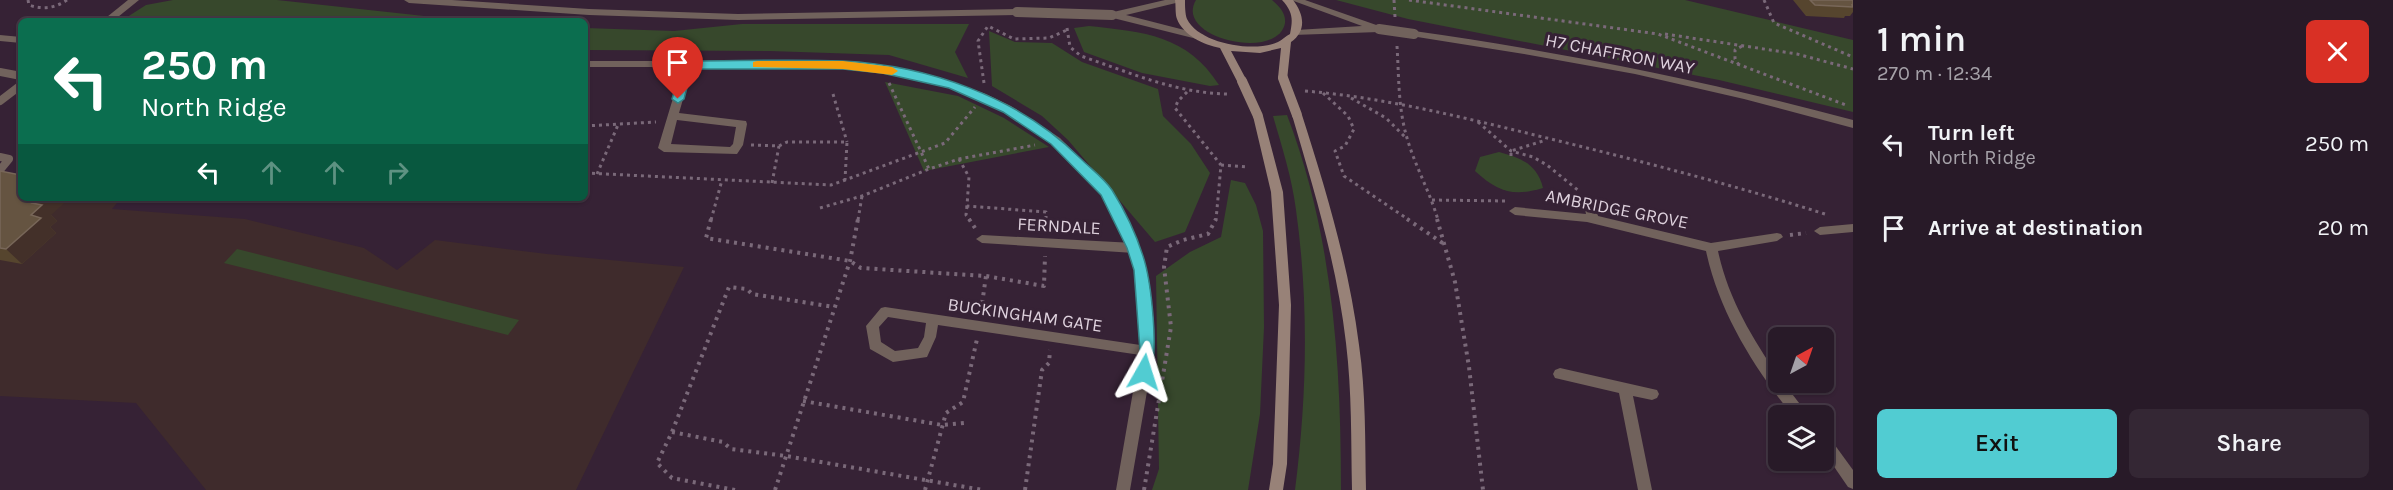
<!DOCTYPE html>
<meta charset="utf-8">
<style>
body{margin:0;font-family:Karla,sans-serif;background:#342734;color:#f1f3f6;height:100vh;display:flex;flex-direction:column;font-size:22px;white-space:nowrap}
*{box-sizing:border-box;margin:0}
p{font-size:20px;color:#a5a1a8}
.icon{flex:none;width:33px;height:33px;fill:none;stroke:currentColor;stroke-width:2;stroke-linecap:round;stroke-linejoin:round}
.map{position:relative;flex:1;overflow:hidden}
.side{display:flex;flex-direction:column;background:#281a28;width:540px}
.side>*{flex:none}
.hud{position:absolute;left:18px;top:18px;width:570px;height:183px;border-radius:9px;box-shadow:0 2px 4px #0004,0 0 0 2px #443845;background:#0b6e4f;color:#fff;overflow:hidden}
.needle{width:39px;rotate:40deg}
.fabs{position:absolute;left:1768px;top:327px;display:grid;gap:12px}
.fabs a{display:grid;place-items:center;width:66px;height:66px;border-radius:9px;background:#281a28;box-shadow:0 2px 4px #0004,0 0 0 2px #443845;font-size:30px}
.pin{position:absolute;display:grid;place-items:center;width:51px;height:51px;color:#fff;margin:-62px -26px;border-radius:50% 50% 50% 0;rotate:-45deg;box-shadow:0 0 6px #0007}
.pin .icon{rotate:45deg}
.me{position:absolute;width:66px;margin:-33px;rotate:6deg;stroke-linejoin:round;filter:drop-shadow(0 0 4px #0008)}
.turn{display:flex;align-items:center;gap:21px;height:126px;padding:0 24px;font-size:27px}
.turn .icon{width:78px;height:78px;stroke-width:2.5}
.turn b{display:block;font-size:42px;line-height:51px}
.lanes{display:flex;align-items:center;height:57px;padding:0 24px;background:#0003;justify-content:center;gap:30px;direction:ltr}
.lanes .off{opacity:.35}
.round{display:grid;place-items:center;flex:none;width:63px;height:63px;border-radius:9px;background:#342734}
.head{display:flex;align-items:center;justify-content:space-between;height:102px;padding:0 24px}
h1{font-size:36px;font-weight:600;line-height:45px}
.primary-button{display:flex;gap:12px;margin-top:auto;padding:12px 24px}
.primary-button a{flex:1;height:69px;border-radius:9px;background:#51ccd2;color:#111;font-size:24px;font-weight:600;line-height:69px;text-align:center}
.primary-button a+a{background:#342734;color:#f1f3f6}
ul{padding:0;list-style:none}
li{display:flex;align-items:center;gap:18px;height:84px;padding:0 24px}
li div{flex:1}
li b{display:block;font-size:22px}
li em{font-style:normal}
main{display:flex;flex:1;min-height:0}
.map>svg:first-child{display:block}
.education{fill:#3f2b2c}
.green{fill:#37482c}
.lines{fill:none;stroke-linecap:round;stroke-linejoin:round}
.path-far1{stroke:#7a6979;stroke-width:3;stroke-dasharray:3 4;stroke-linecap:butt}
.path{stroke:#7a6979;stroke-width:4;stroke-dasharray:3 5;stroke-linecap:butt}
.service{stroke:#71625c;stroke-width:8}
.minor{fill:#71625c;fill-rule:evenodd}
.tertiary{fill:#71625c;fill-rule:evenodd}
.secondary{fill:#988278;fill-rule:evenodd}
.tertiary-bridge{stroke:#71625c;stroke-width:10}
.secondary-bridge{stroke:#988278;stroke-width:10}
.wall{fill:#56452e}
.shaded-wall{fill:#433029}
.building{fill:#655441;stroke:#786759;stroke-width:1.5}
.route{fill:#51ccd2;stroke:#358588;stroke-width:1.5}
.slow{fill:#f59e0b}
.labels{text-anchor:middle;stroke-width:6;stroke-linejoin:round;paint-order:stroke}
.street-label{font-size:18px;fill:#ded1dd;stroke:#362235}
</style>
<main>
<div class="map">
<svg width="1853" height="490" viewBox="0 0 1853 490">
<rect width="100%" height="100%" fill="#362235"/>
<path class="education" d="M0 182 21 198H121L112 209 245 219 364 248 397 270 435 240 547 254 684 267 576 490H206L136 403 0 396Z"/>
<g class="green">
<path d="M173 0H277L470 21H121L146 5Z"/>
<path d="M1196 0H1272C1279 6 1286 13 1285 23 1278 62 1173 38 1196 0Z"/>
<path d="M1336 0H1685L1853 40V112L1719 80 1408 19Z"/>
<path d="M742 24H969L955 52 968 78 889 55 770 51 585 50V28L674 31Z"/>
<path d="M1089 26C1144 32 1187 35 1219 85L1210 86 1142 73 1084 52 1074 28Z"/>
<path d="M989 31 1015 42 1052 43 1082 62 1158 89 1163 116 1191 144 1210 173 1185 232 1155 242 1068 140 1042 116 992 86Z"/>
<path d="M885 82 958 96 1004 118 1049 147 924 171Z"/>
<path d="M1287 115C1333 235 1341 363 1341 490H1295C1307 397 1309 303 1296 210 1292 178 1282 147 1273 116Z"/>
<path d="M1499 152C1521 158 1537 164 1543 188 1513 197 1498 192 1475 171L1480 157Z"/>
<path d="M1231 180 1245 183 1256 205 1263 231 1264 327 1260 414 1248 490H1152L1159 469 1156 276 1190 252 1221 237Z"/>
<path d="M237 249 519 320 508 335 224 263Z"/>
</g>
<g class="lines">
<g class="path-far1">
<path d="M28 0 29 5C43 10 55 8 67 0"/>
<path d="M1394 0 1395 17"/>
<path d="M1409 0 1658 34 1846 105"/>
<path d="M1764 0 1774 23 1853 57"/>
<path d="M1067 28 1070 47 1081 56C1131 73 1178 94 1231 94"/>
<path d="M1665 34 1797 54 1853 69"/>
<path d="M1397 46C1399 77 1398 108 1407 138 1415 166 1430 192 1438 220"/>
<path d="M1739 65 1735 59V50L1744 45"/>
<path d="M889 83 929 169 959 159 1035 145"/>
<path d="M984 83 978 41 988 26 1014 39 1049 38 1067 30"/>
<path d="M1305 91C1389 98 1469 119 1551 139 1644 162 1737 186 1828 215"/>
<path d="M1187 92 1178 101 1175 108 1221 165 1216 220"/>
<path d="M1323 93 1348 116 1354 129 1345 146 1335 151 1344 176 1409 220"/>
<path d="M833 94 847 142"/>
<path d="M1351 98 1386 118 1407 139"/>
<path d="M1478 122 1511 151 1533 157 1547 165 1579 191"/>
<path d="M585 126 656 122"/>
<path d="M751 145 779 146 787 142H847L845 180 945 143 975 107"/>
<path d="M1511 156V151L1546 140"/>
<path d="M959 159 969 177 967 206 1046 212V220"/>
<path d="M1221 165 1248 167"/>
<path d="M585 173 831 185 845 180"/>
<path d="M597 174 618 125"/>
<path d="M772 183 779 146"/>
<path d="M1432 200 1507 201"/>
<path d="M967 206 966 215 970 220"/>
<path d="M820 208 862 196 929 169"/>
<path d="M711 220 722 180"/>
<path d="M858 220 862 196"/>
</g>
<g class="path">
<path d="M711 219 706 238 850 261 861 268 986 276 1044 286 1045 256"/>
<path d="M969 219 975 228"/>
<path d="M1407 219 1444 244"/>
<path d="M1437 219 1455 282 1469 367 1483 490"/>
<path d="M1045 230 1046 219"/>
<path d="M1790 235 1806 233"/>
<path d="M981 311 986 276"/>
<path d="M803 401 942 425 965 423"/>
<path d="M672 432 723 442 731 449 786 456 983 490"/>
<path d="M735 490 672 478 657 463 672 432 729 287 747 289 752 294 834 307"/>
<path d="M775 490 850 261 858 219"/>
<path d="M925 490 946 413 963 402 977 339"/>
<path d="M1025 490 1042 370 1049 363 1050 350"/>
<path d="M1144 490 1171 327 1164 267 1167 247 1183 240 1208 234 1216 219"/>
</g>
<g class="service">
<path d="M0 72 21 76"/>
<path d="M0 101 21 85"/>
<path d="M0 157 9 159 0 170"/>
</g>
<g class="minor">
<path d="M688 62 693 65 679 113 746 121 747 124 743 145 737 154 664 152 658 148 683 65ZM677 120 736 127 733 144 730 147 671 144Z"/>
<path d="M1589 196 1595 200 1598 216 1711 243 1777 233 1781 234 1783 237 1777 241 1718 251C1728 298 1752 338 1779 377V382H1783L1809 416H1793C1754 368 1719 312 1706 251L1587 222 1515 215 1509 211 1515 207 1586 214 1583 200Z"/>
<path d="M1853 224V232L1820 235 1814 231 1820 227Z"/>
<path d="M982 235 1134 243 1138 245 1140 248 1138 251 1134 253 982 243 976 239Z"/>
<path d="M885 307 1147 346 1152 347 1154 351 1152 355 1147 356 938 325 936 337 927 357 893 362 870 349 866 326 881 308ZM888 317 926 323 924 337 918 348 895 351 881 342 879 327Z"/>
<path d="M1560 368 1657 390 1659 394 1657 398 1652 400 1633 396 1652 490H1638L1619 393 1555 378 1553 374 1555 370Z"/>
<path d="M1824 435 1829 437 1853 470V489L1848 487 1824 452Z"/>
</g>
<g class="tertiary">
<path d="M128 0H139L113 21H102Z"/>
<path d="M404 0H452L589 9 738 14 1017 9 1022 12 1017 15 738 20 589 15 409 3Z"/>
<path d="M1165 0H1182L1180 2 1126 15 1204 35V39L1201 40 1109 17 1107 15 1109 13Z"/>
<path d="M1291 0H1305L1382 27 1384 29 1379 32 1293 35 1291 33 1296 30 1362 26Z"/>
<path d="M1414 31C1562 52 1708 81 1853 120V128L1744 99 1635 74 1524 54 1411 36V32Z"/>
<path d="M0 35 21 37V43L0 41Z"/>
<path d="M585 61H805L882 66 952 82 986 94 1011 106 1060 138 1110 189 1140 248 1147 270 1154 351 1130 490H1116L1140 351 1135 270 1128 248 1101 194 1052 144 1003 112 978 98 949 88 882 72 805 67H585Z"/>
</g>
<g class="secondary">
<path d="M1175 0H1185C1185 5 1185 14 1187 19 1199 44 1255 53 1278 42 1282 40 1286 36 1290 34 1293 19 1293 12 1282 0H1293C1304 14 1307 31 1291 42L1287 80H1279L1278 78 1281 48 1260 53 1231 51 1247 81 1246 83H1238L1220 48C1204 45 1183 35 1177 19 1175 14 1176 6 1175 0Z"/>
<path d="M1297 111 1302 115C1326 190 1349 266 1359 345 1366 393 1365 442 1366 490H1352C1351 441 1352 392 1346 343 1337 265 1314 190 1292 115Z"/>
<path d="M1258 112 1263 116 1283 192 1291 305 1287 464 1283 490H1269L1273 464 1279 305 1271 192 1253 116Z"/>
</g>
<g class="tertiary-bridge">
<path d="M1017 12 1112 15"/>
<path d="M1379 29 1414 34"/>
</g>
<g class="secondary-bridge">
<path d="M1283 78 1297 115"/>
<path d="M1242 81 1258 116"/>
</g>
</g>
<g class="wall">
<path d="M1793 0H1853V12L1850 16H1845L1844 18 1806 16Z"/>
<path d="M0 171 51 215 57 221 50 227 56 233 22 264 0 260Z"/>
</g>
<path class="shaded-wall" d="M38 198H70L51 215 57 221 50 227 56 233 22 264 6 249 31 215 32 203Z"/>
<g class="building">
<path d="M1810 0H1853V5H1852L1853 7 1815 5Z"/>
<path d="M0 171 21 175V198H38L32 203 42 205 31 215 41 218 6 249 0 248Z"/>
</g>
<path class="route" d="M687 61C739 61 791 59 842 61 927 65 1019 97 1080 158 1090 168 1104 178 1112 190 1124 209 1136 234 1143 256 1151 280 1160 355 1149 376L1144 378 1138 376 1136 372 1140 351 1134 270 1127 248 1101 195 1051 144 1003 112 949 88 882 73 843 69H692L684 99 678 103 672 99 682 65Z"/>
<path class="slow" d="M757 61H843L892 67 898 71 892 75 843 69 753 67V62Z"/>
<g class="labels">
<g class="street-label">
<text transform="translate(1620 54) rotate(11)" y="6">H7 CHAFFRON WAY</text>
<text transform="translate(1617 209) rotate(11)" y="6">AMBRIDGE GROVE</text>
<text transform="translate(1059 226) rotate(3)" y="6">FERNDALE</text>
<text transform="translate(1025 315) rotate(8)" y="6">BUCKINGHAM GATE</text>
</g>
</g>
</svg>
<div class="fabs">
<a><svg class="needle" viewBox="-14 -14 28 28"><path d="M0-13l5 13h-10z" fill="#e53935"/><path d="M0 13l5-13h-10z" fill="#a5a1a8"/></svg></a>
<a><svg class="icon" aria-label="layers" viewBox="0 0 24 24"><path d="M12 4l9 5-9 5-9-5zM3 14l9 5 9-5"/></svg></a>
</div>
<div class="pin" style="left:678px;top:99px;background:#d93025"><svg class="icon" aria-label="arrive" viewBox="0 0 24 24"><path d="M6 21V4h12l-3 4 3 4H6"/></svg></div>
<svg class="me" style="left:1144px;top:372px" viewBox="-20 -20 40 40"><path d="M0-17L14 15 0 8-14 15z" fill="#51ccd2" stroke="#fff" stroke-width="4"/></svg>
<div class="hud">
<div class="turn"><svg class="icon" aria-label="left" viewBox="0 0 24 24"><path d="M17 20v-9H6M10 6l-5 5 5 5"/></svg><div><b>250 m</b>North Ridge</div></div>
<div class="lanes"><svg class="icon" aria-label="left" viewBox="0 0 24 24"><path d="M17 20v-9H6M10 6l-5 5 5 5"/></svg><svg class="icon off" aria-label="ahead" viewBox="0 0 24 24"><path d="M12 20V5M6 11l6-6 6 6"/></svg><svg class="icon off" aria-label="ahead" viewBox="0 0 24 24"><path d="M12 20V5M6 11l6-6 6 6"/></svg><svg class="icon off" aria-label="right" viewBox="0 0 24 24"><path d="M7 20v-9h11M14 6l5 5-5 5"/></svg></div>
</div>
</div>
<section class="side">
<div class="head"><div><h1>1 min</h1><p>270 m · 12:34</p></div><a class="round" style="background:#d93025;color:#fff"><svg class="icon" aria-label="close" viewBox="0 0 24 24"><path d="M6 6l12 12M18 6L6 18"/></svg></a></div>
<ul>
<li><svg class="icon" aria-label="left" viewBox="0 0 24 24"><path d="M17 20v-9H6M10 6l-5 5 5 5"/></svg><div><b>Turn left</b><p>North Ridge</p></div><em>250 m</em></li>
<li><svg class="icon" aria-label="arrive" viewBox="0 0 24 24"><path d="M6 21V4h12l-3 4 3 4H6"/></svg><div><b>Arrive at destination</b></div><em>20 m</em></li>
</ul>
<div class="primary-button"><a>Exit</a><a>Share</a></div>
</section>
</main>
